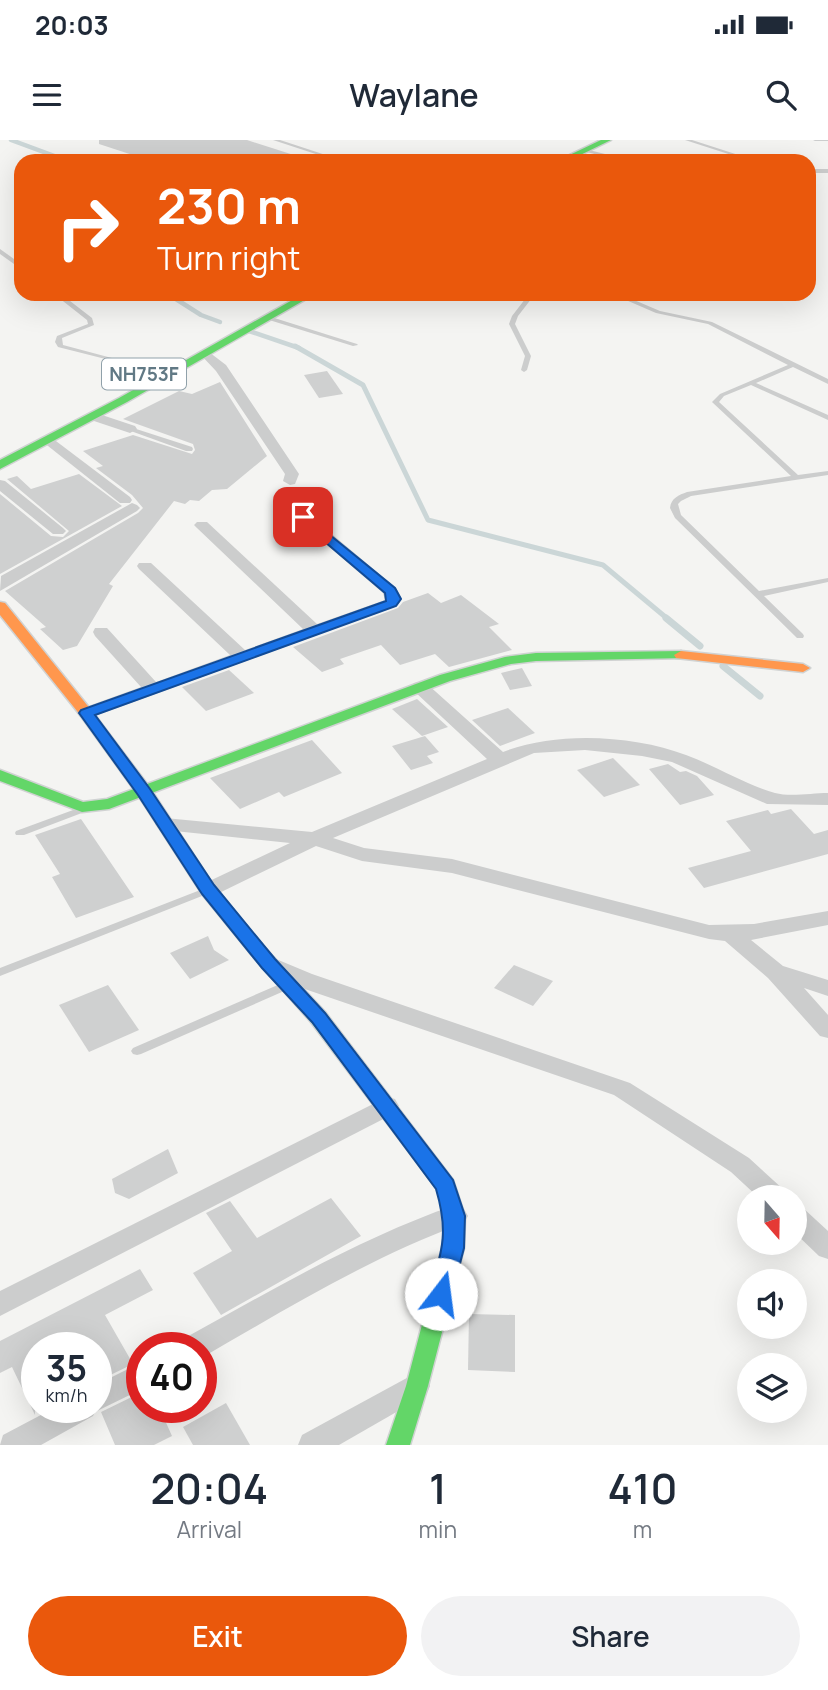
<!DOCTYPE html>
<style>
body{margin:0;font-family:Manrope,sans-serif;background:#f2f2f3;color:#1f2937;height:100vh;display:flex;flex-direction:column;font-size:26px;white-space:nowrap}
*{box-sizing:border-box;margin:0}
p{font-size:23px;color:#747a83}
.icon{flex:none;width:38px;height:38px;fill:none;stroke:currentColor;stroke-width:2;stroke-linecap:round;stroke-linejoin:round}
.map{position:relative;height:1305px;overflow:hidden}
.panel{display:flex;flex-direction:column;background:#fff;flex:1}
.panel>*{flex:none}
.banner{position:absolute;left:14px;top:14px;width:802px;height:147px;border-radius:21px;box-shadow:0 7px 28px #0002;background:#ea580c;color:#fff;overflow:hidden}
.needle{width:46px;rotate:160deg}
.fabs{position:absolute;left:737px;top:1045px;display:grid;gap:14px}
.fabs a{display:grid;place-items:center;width:70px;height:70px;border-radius:50%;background:#fff;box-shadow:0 7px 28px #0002;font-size:35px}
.speed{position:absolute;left:21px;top:1192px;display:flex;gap:14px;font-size:35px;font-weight:700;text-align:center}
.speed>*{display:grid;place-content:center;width:91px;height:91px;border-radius:50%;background:#fff;box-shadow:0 7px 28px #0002;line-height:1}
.speed small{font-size:18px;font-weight:400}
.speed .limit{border:10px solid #d22;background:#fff;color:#111}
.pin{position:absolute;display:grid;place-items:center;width:60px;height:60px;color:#fff;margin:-30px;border-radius:14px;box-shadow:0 4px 10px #0006}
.me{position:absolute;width:77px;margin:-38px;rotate:15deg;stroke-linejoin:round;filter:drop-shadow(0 0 5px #0008)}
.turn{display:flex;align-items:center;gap:24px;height:147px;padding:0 28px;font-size:32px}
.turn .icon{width:91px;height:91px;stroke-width:2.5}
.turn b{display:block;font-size:49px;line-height:60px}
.eta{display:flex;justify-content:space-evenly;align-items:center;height:119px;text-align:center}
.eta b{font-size:42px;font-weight:600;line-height:49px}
.action{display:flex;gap:14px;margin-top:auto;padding:14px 28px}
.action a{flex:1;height:80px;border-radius:42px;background:#ea580c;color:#fff;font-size:28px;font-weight:600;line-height:80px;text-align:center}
.action a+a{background:#f2f2f3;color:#1f2937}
.status{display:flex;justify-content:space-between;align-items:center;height:49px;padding:0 35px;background:#fff;direction:ltr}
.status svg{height:19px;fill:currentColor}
header{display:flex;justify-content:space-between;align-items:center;height:91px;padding:0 28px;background:#fff;font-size:32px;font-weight:600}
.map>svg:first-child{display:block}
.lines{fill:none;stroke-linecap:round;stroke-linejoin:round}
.stream-far2{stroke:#cbd6d7;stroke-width:4.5}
.stream-far1{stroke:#cbd6d7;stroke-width:5}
.stream{stroke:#cbd6d7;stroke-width:7}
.building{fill:#cfd0d0}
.fast-casing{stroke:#d0d2d2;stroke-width:3}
.slow-casing{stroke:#d0d2d2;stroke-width:3}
.lane{fill:#cccdcd;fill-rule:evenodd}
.street{fill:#cccdcd;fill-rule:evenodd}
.fast{fill:#63d668;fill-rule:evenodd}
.slow{fill:#ff974d;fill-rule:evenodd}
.route{fill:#1a73e8;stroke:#114b97;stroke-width:2}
.labels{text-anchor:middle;stroke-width:7;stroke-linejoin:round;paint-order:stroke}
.shield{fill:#fff;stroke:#90a1aa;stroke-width:2}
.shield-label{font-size:19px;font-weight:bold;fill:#617985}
</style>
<div class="status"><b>20:03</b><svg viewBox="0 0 49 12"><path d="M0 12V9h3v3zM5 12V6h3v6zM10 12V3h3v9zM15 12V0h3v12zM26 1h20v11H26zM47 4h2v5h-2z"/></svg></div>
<header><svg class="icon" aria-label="menu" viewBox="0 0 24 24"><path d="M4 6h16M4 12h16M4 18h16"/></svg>Waylane<svg class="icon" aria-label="search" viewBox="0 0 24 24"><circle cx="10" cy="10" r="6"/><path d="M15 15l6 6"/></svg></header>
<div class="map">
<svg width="828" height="1305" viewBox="0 0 828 1305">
<rect width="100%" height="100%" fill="#f4f4f2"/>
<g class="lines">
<g class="stream-far2">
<path d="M11 0 68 21"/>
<path d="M168 154 201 175 220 182"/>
<path d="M249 191 299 208"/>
</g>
<path class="stream-far1" d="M295 206 363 245 428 380 603 425 669 480"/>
<g class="stream">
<path d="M666 478 700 506"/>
<path d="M723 526 760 556"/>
</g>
</g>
<g class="building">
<path d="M99 0H247L300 17V21H151L99 4Z"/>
<path d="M327 231 343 254 319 258 304 235Z"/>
<path d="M220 242 267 316 227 349 212 350 199 361 190 360 185 364 174 361 109 444 113 446 77 506 63 510 40 489 46 487 5 451 138 373 143 368 132 355 96 328 103 326 83 311 133 295 192 314 195 310 193 304 123 279 179 251 192 254Z"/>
<path d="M79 334 122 366 0 434V354L51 396 63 397 69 391 7 339 17 336 31 349Z"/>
<path d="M428 453 441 463 461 455 499 484 489 487 512 510 449 527 435 514 400 525 381 505 340 519 344 524 322 532 293 507 398 468 403 462Z"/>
<path d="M522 528 532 546 510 550 501 533Z"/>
<path d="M229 530 254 553 206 571 182 547Z"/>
<path d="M417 559 448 587 422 596 392 569Z"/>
<path d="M508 568 535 593 500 606 472 580Z"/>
<path d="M425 596 439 612 427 616 433 623 411 630 392 606Z"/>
<path d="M312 600 342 633 284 657 279 652 240 669 210 638Z"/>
<path d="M613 618 640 645 604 657 577 630Z"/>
<path d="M668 624 680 632 686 631 697 636 714 655 680 665 649 629Z"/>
<path d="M791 669 814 694 828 690V714L704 748 688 728 751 711 726 681 768 670 771 674Z"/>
<path d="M81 679 134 757 76 778 52 737 60 734 35 695Z"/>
<path d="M208 796 214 810 229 820 190 839 170 813Z"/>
<path d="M514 825 553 841 533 866 494 848Z"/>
<path d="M108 845 139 890 89 912 59 865Z"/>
<path d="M168 1009 178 1033 129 1059 115 1053 112 1039Z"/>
<path d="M331 1058 361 1096 221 1175 193 1133 232 1111 206 1073 230 1061 257 1098Z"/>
<path d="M140 1129 153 1150 105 1175 133 1224 98 1241 96 1208H37L35 1275 12 1227 0 1233V1201Z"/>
<path d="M469 1174 515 1175V1232L468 1230Z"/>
<path d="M142 1252V1267H159L172 1296 154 1305H115L101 1272Z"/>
<path d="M226 1263 250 1305H193L183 1287Z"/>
</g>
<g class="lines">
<g class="fast-casing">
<g id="fast">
<path d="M601 0H611L568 21H557Z"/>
<path d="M303 154H315L127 262 0 329V320L119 258Z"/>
<path d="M681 511 688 515 686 518 536 521 511 524 450 541 109 669 82 672 0 641V630L83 662 107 659 440 535 505 517 536 513Z"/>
<path d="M257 804 263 806 325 872 453 1040 465 1076 464 1108 428 1246 410 1305H386L406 1246 442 1108 445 1076 437 1049 311 882 251 814 248 810 251 806Z"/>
</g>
</g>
<g class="slow-casing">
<g id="slow">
<path d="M0 462 5 463 91 570 150 648 214 746 263 806 266 810 263 814H251L202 754 138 655 81 576 0 475Z"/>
<path d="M681 511 803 524 810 528 803 532 676 518 674 515Z"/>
</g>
</g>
<g class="lane">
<path d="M273 0H280L344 21H337Z"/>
<path d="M685 0H692L757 21H750Z"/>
<path d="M813 0H828V1H815Z"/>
<path d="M585 9 629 20V21H621L583 11Z"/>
<rect x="808" y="29" width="20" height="4"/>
<path d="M0 109 21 124V129L0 114Z"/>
<path d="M54 154H61L92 178 94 185 62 198 63 205 153 229V231L58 207 55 202 57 196 88 184 87 180Z"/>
<path d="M529 154H535L518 176 515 184 531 216 527 230 524 232 521 230 525 216 509 184 512 176Z"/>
<path d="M612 154H620L660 171 712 182 828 239V244L793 227 756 243 828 275V280L751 245 724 256 719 262 798 335 828 331V335L691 356 681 361 678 364 681 375 759 451 828 438V442L764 456 803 494 804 496 803 498H797L675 378 670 368C671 358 679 355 687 352L791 336 712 262 720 254 788 225 708 184 656 173Z"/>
<path d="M268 176 357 204 358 205 353 206 266 179V177Z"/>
<path d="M130 287 192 307 193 309 192 311H186L128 290 127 289Z"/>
<path d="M84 666 89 669 87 671 24 695H16L15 693 16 691Z"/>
<path d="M208 747 212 748 213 750 212 752 0 836V828Z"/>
<path d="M287 841 291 842 293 845 291 848 141 914 137 915 133 914 131 911 133 908Z"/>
</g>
<g class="street">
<path d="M205 209 226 225 299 334 295 344 290 345 283 341 285 334 216 231 199 213Z"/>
<path d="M93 272 135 286 137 289 130 293 88 279 86 276Z"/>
<path d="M48 295 130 357 132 360 130 363H120L43 302 41 299Z"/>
<path d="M0 340 5 341 63 388 66 391 63 394H53L0 351Z"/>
<path d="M132 363 137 365 140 368 137 371 0 451 1 436Z"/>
<path d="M303 372 308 374 396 448 402 459 397 466 92 577H80L77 573 80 569 141 547 95 496 93 492 95 488H107L156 542 230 515 139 429 137 426 139 423H151L245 510 303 489 197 388 194 385 197 382H207L317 484 385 460 383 453 298 380 295 377Z"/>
<path d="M420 542 426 543 503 612C556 591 633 595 686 615 716 626 744 644 775 653 790 657 812 653 828 653V665L767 664 672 622 642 616 585 610 534 613 333 698 364 708 452 719 709 785 754 784 828 771V785L751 800 783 826 828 840V856L804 848 828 875V898L820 896 768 838 725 801 709 799 452 733 362 721 316 706 215 755H201L198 750 201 745 290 703 165 690 158 688 155 684 158 680 165 678 312 692 487 619 414 551 411 547 414 543Z"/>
<path d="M276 819 312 834 630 943 749 1018 784 1050 788 1057H758L731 1032 614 955 296 846 268 832 265 827 268 822Z"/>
<path d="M387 957 395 959 399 966 395 973 0 1176V1151Z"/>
<path d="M455 1065 464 1069 468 1076 464 1083C371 1117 288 1168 203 1217L201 1208H180L183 1199C272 1150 358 1099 455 1065Z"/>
<path d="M794 1065 803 1068 828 1091V1119L819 1116 794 1092Z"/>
<path d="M142 1222V1249L95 1272 93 1276 41 1305H0L3 1295 56 1267H96V1245Z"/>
<path d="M416 1233 426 1237 430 1246 426 1255 339 1305H298L302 1295Z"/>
</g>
<use href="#fast" class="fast"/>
<use href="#slow" class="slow"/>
</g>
<path class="route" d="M303 373 395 448 401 459 396 466 95 575 150 649 214 745 275 819 325 873 453 1040 465 1076 464 1108 452 1154 449 1161 441 1164 433 1161 430 1154C442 1111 449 1093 436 1049L312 882 262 828 202 754 138 655 79 573 81 570 386 461 385 453 298 379V374Z"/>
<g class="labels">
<rect class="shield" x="102" y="218.5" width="84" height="31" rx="5"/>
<g class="shield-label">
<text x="144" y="241">NH753F</text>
</g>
</g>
</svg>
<div class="fabs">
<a><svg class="needle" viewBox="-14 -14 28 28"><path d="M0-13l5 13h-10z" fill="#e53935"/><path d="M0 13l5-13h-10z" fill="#747a83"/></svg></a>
<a><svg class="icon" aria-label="sound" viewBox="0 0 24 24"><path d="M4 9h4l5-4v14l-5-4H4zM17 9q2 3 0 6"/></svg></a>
<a><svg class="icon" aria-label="layers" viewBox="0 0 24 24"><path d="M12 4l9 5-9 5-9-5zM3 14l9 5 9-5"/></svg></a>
</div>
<div class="speed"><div>35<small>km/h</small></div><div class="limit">40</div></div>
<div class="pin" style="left:303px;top:377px;background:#d93025"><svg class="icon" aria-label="arrive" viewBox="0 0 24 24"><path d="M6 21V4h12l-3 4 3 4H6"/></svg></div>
<svg class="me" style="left:441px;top:1154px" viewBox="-20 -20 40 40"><circle r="19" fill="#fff"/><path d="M0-13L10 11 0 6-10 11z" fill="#1a73e8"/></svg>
<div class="banner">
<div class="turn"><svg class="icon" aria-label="right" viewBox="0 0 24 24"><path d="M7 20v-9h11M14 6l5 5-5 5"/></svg><div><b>230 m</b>Turn right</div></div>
</div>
</div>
<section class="panel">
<div class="eta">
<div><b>20:04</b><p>Arrival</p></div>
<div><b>1</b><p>min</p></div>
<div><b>410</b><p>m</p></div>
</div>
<div class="action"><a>Exit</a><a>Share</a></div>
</section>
